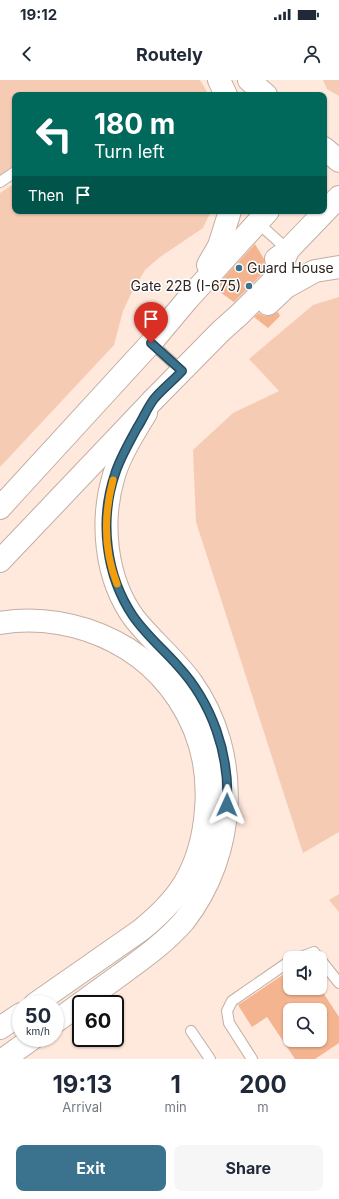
<!DOCTYPE html>
<style>
body{margin:0;font-family:Inter,sans-serif;background:#f6f6f7;color:#1f2937;height:100vh;display:flex;flex-direction:column;font-size:15px;white-space:nowrap}
*{box-sizing:border-box;margin:0}
p{font-size:13px;color:#747a83}
.icon{flex:none;width:22px;height:22px;fill:none;stroke:currentColor;stroke-width:2;stroke-linecap:round;stroke-linejoin:round}
.map{position:relative;height:979px;overflow:hidden}
.side{display:flex;flex-direction:column;background:#fff;flex:1}
.side>*{flex:none}
.top-card{position:absolute;left:12px;top:12px;width:315px;height:122px;border-radius:8px;box-shadow:0 1px 3px #0004;background:#00695c;color:#fff;overflow:hidden}
.fabs{position:absolute;left:283px;top:871px;display:grid;gap:8px}
.fabs a{display:grid;place-items:center;width:44px;height:44px;border-radius:8px;background:#fff;box-shadow:0 1px 3px #0004;font-size:20px}
.speed{position:absolute;left:12px;top:915px;display:flex;gap:8px;font-size:20px;font-weight:700;text-align:center}
.speed>*{display:grid;place-content:center;width:52px;height:52px;border-radius:50%;background:#fff;box-shadow:0 1px 3px #0004;line-height:1}
.speed small{font-size:10px;font-weight:400}
.speed .limit{border:2px solid #111;border-radius:6px;background:#fff;color:#111}
.pin{position:absolute;display:grid;place-items:center;width:34px;height:34px;color:#fff;margin:-41px -17px;border-radius:50% 50% 50% 0;rotate:-45deg;box-shadow:0 0 4px #0007}
.pin .icon{rotate:45deg}
.me{position:absolute;width:44px;margin:-22px;rotate:1deg;stroke-linejoin:round;filter:drop-shadow(0 0 3px #0008)}
.turn{display:flex;align-items:center;gap:14px;height:84px;padding:0 16px;font-size:18px}
.turn .icon{width:52px;height:52px;stroke-width:2.5}
.turn b{display:block;font-size:28px;line-height:34px}
.then{display:flex;align-items:center;height:38px;padding:0 16px;background:#0003;gap:8px;font-size:15px}
.eta{display:flex;justify-content:space-evenly;align-items:center;height:68px;text-align:center}
.eta b{font-size:24px;font-weight:700;line-height:28px}
.primary-button{display:flex;gap:8px;margin-top:auto;padding:8px 16px}
.primary-button a{flex:1;height:46px;border-radius:8px;background:#3b728d;color:#fff;font-size:16px;font-weight:700;line-height:46px;text-align:center}
.primary-button a+a{background:#f6f6f7;color:#1f2937}
.status{display:flex;justify-content:space-between;align-items:center;height:28px;padding:0 20px;background:#fff;direction:ltr}
.status svg{height:11px;fill:currentColor}
header{display:flex;justify-content:space-between;align-items:center;height:52px;padding:0 16px;background:#fff;font-size:18px;font-weight:700}
.map>svg:first-child{display:block}
.green{fill:#f6cbb3}
.building{fill:#f3b48f;fill-rule:evenodd}
.lines{fill:none;stroke-linecap:round;stroke-linejoin:round}
.lane-casing{stroke:#c3aea3;stroke-width:12}
.secondary-casing{stroke:#c3aea3;stroke-width:24}
.primary-casing{stroke:#c3aea3;stroke-width:24}
.highway-casing{stroke:#c3aea3;stroke-width:24}
.lane{stroke:#fff;stroke-width:10}
.secondary{stroke:#fff;stroke-width:22}
.primary{stroke:#fff;stroke-width:22}
.highway{stroke:#fff;stroke-width:22}
.route-casing{stroke:#264a5c;stroke-width:10}
.route{stroke:#3b728d;stroke-width:7}
.slow{stroke:#f59e0b;stroke-width:7}
.poi-dot{fill:#3b728d;stroke:#fff;stroke-width:1.5}
.labels{text-anchor:middle;stroke-width:3;stroke-linejoin:round;paint-order:stroke}
.poi-label{font-size:14px;fill:#2e2622;stroke:#fff;text-anchor:start}
</style>
<div class="status"><b>19:12</b><svg viewBox="0 0 49 12"><path d="M0 12V9h3v3zM5 12V6h3v6zM10 12V3h3v9zM15 12V0h3v12zM26 1h20v11H26zM47 4h2v5h-2z"/></svg></div>
<header><svg class="icon" aria-label="back" viewBox="0 0 24 24"><path d="M15 5l-7 7 7 7"/></svg>Routely<svg class="icon" aria-label="person" viewBox="0 0 24 24"><circle cx="12" cy="8" r="4"/><path d="M4 21q1-7 8-7t8 7"/></svg></header>
<div class="map">
<svg width="339" height="979" viewBox="0 0 339 979">
<rect width="100%" height="100%" fill="#ffe8dc"/>
<g class="green">
<path d="M0 0H200L209 15H15V85L0 95Z"/>
<path d="M323 0H339V16L327 9Z"/>
<path d="M15 103V131H211L203 148 160 177 145 190 131 214 123 231 114 265 0 387V113Z"/>
<path d="M339 217V752L303 773 196 442 193 370 233 333 279 311 249 279 313 225Z"/>
<path d="M339 814V832L329 820Z"/>
</g>
<g class="building">
<path d="M255 164 264 179 266 186 267 188 266 190 234 222 217 210 219 208 217 205Z"/>
<path d="M278 232 280 236 268 248 254 237 259 233 264 236H270Z"/>
<path d="M290 890V908H320L339 937V963L315 979H295L267 937 252 947 238 925ZM290 930H320V960H290Z"/>
</g>
<g class="lines">
<g class="lane-casing">
<g id="lane">
<path d="M0 102 15 92"/>
<path d="M257 142 288 170"/>
<path d="M151 263 182 291"/>
<path d="M298 878 314 872 319 878"/>
<path d="M320 879 339 903"/>
<path d="M191 951 210 979"/>
<path d="M252 979 229 943 227 931 232 921 290 881"/>
</g>
</g>
<g class="secondary-casing">
<g id="secondary">
<path d="M219 0 226 15"/>
<path d="M249 0 266 15"/>
<path d="M324 68 339 81"/>
<path d="M276 179 288 170 339 117"/>
<path d="M208 185 219 166 230 131"/>
<path d="M268 224 286 207 315 191 339 187"/>
<path d="M153 320 221 251 240 234 277 197 288 170"/>
<path d="M8 419 151 263 187 220 268 131"/>
</g>
</g>
<g class="primary-casing">
<g id="primary">
<path d="M55 942C77 926 98 911 120 895 142 879 166 862 184 841 237 773 242 674 192 603 175 579 152 561 134 538 105 498 100 441 114 395 121 373 134 353 146 333"/>
<path d="M4 979 33 958"/>
</g>
</g>
<g class="highway-casing">
<g id="highway">
<path d="M0 428 8 419"/>
<path d="M0 481 153 320"/>
<path d="M0 543C28 538 59 541 87 550 165 576 213 648 206 730 204 756 198 781 184 804 173 822 157 837 141 850L35 924"/>
<path d="M0 948 21 934"/>
</g>
</g>
<use href="#lane" class="lane"/>
<use href="#secondary" class="secondary"/>
<use href="#primary" class="primary"/>
<use href="#highway" class="highway"/>
</g>
<g class="lines">
<g class="route-casing">
<path id="route" d="M151 263 182 291C173 301 162 309 154 319 147 328 143 339 137 348 129 363 120 378 115 394 99 441 106 496 133 536 146 555 163 569 178 586 212 623 230 674 227 725"/>
</g>
<use href="#route" class="route"/>
<path class="slow" d="M113 400C104 434 104 471 117 504"/>
</g>
<g class="poi-dot">
<circle cx="239" cy="188" r="4"/>
<circle cx="249" cy="206" r="4"/>
</g>
<g class="labels">
<g class="poi-label">
<text x="247" y="193">Guard House</text>
<text x="241" y="211" text-anchor="end">Gate 22B (I-675)</text>
</g>
</g>
</svg>
<div class="fabs">
<a><svg class="icon" aria-label="sound" viewBox="0 0 24 24"><path d="M4 9h4l5-4v14l-5-4H4zM17 9q2 3 0 6"/></svg></a>
<a><svg class="icon" aria-label="search" viewBox="0 0 24 24"><circle cx="10" cy="10" r="6"/><path d="M15 15l6 6"/></svg></a>
</div>
<div class="speed"><div>50<small>km/h</small></div><div class="limit">60</div></div>
<div class="pin" style="left:151px;top:263px;background:#d93025"><svg class="icon" aria-label="arrive" viewBox="0 0 24 24"><path d="M6 21V4h12l-3 4 3 4H6"/></svg></div>
<svg class="me" style="left:227px;top:725px" viewBox="-20 -20 40 40"><path d="M0-17L14 15 0 8-14 15z" fill="#3b728d" stroke="#fff" stroke-width="4"/></svg>
<div class="top-card">
<div class="turn"><svg class="icon" aria-label="left" viewBox="0 0 24 24"><path d="M17 20v-9H6M10 6l-5 5 5 5"/></svg><div><b>180 m</b>Turn left</div></div>
<div class="then">Then<svg class="icon" aria-label="arrive" viewBox="0 0 24 24"><path d="M6 21V4h12l-3 4 3 4H6"/></svg></div>
</div>
</div>
<section class="side">
<div class="eta">
<div><b>19:13</b><p>Arrival</p></div>
<div><b>1</b><p>min</p></div>
<div><b>200</b><p>m</p></div>
</div>
<div class="primary-button"><a>Exit</a><a>Share</a></div>
</section>
